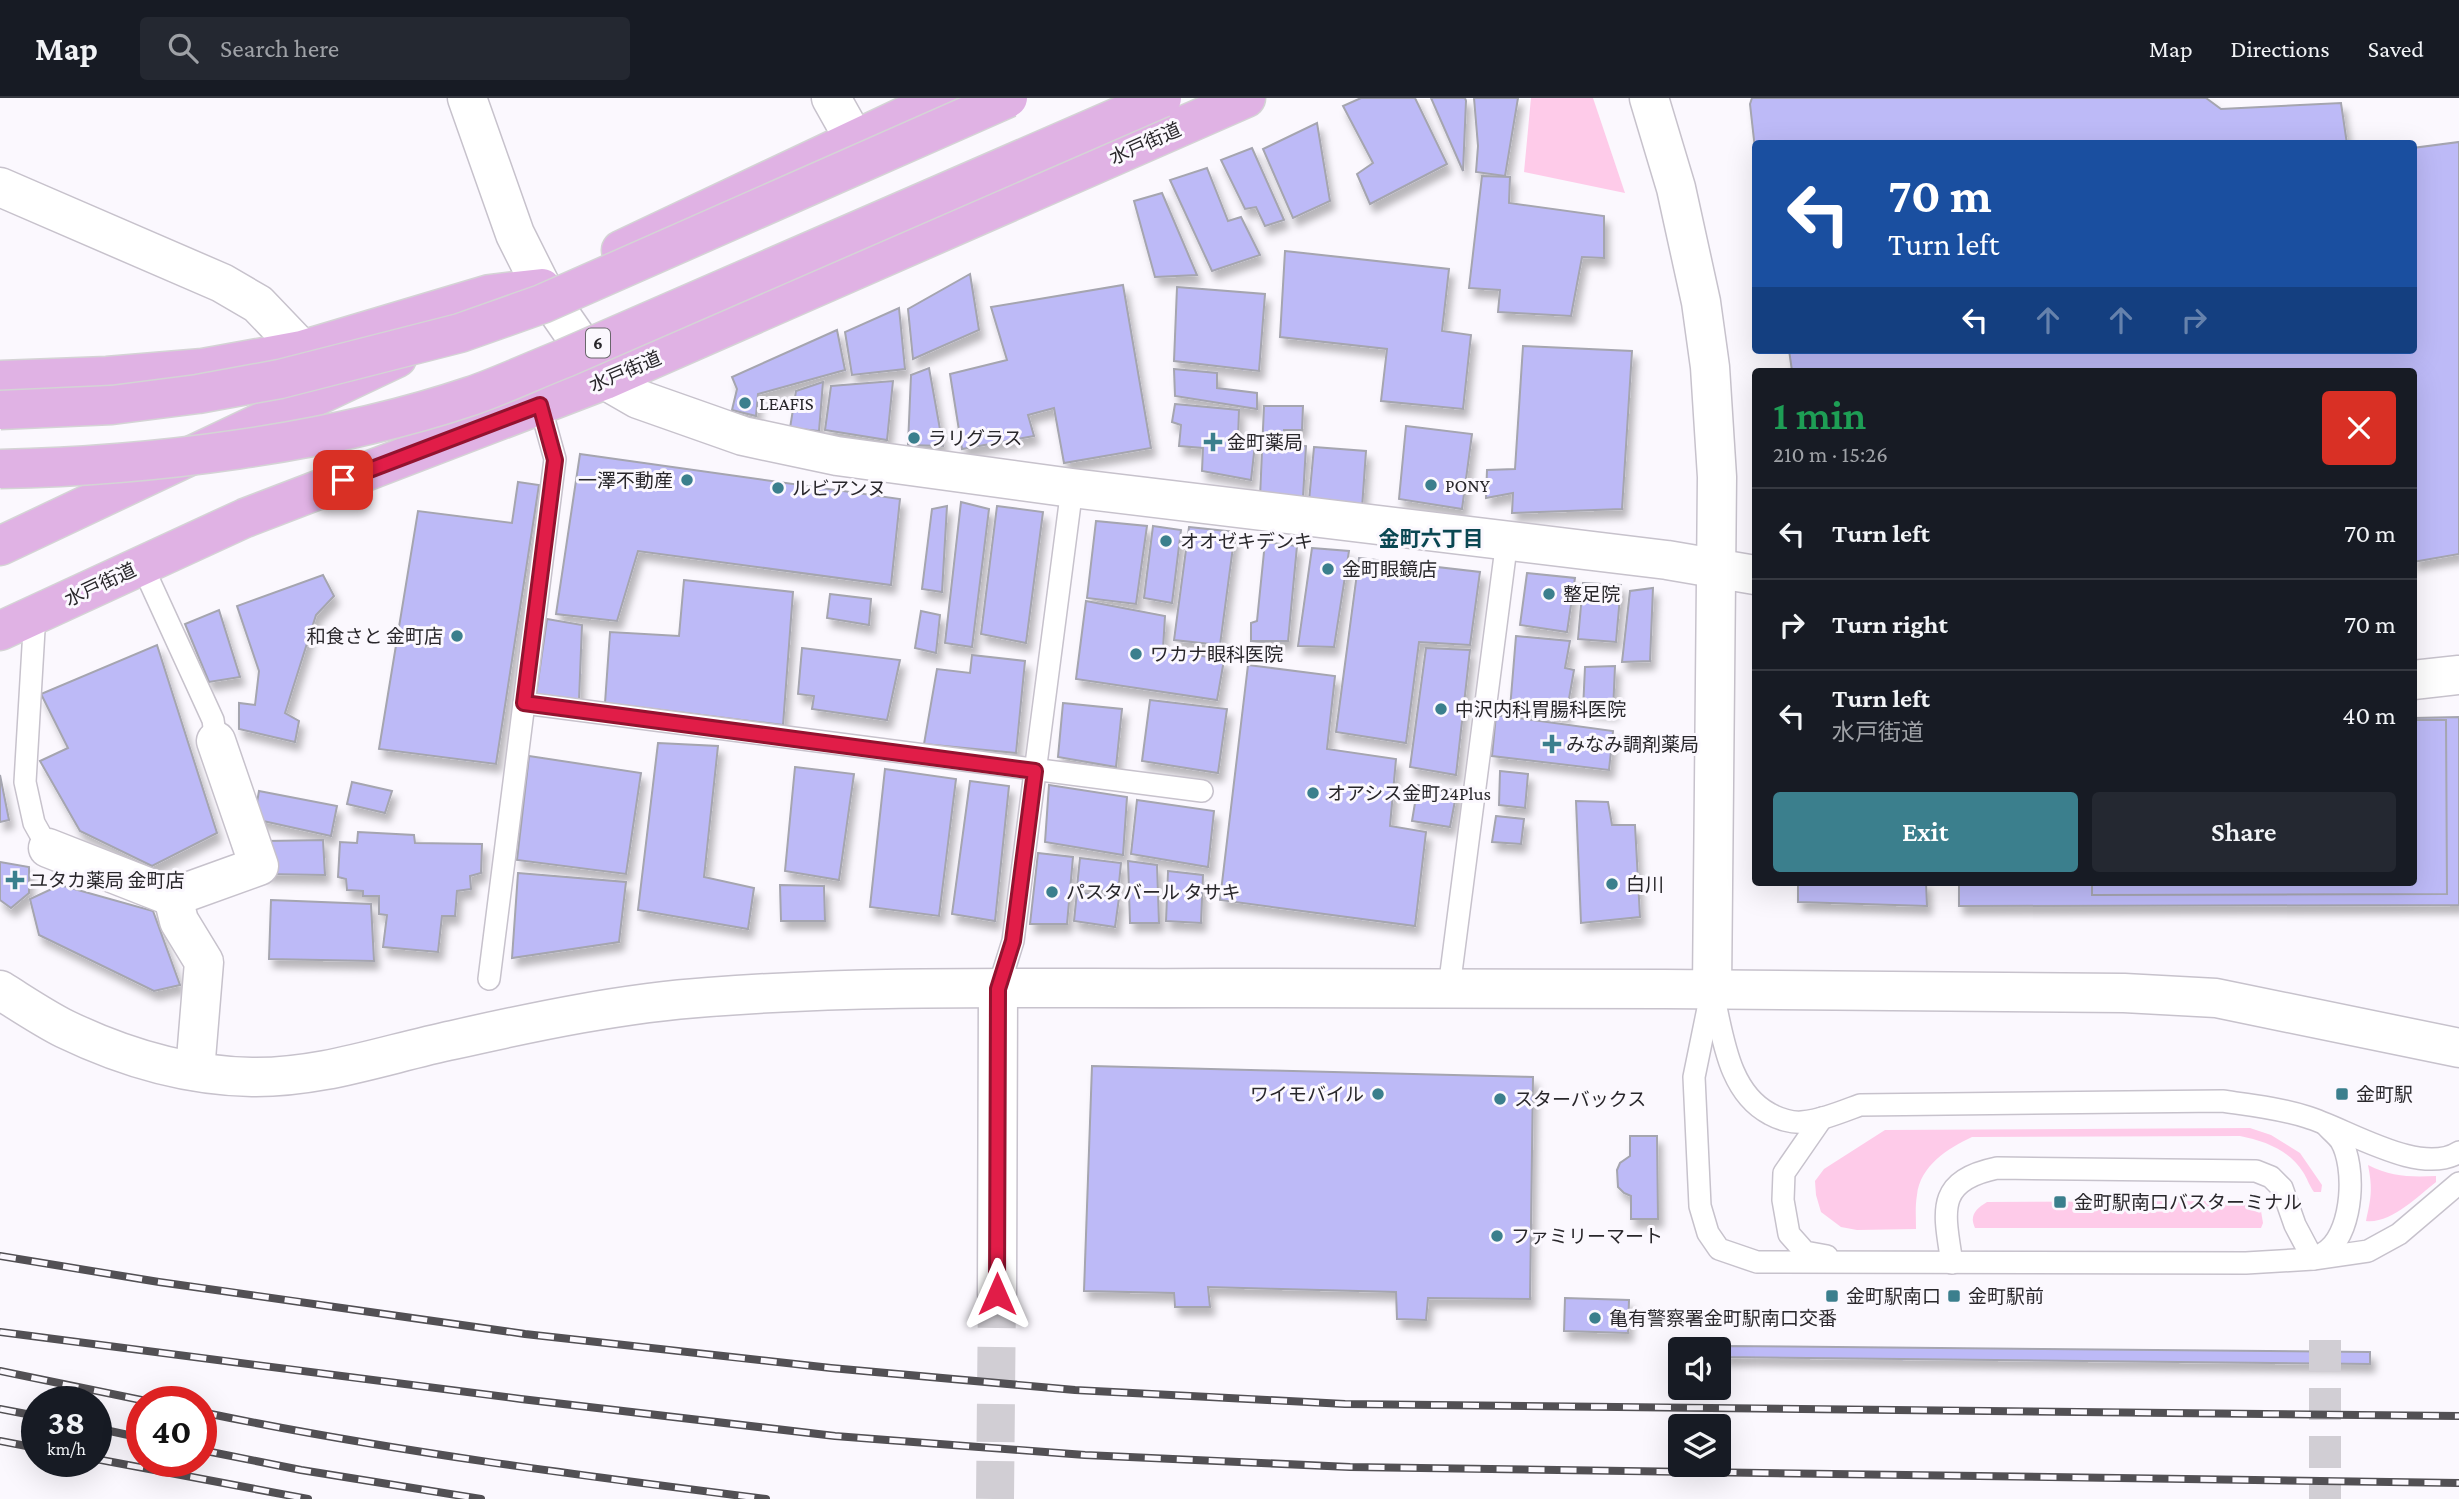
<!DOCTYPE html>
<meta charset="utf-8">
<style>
body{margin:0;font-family:"Crimson Pro","Noto Sans JP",serif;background:#242831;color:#f1f3f6;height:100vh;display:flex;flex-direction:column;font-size:26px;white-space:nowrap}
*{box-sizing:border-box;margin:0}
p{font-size:23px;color:#9ea1a6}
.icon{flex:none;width:38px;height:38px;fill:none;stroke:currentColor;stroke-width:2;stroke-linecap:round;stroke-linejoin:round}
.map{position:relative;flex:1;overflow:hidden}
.sheet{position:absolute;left:1752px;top:270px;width:665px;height:518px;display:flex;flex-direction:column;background:#171b24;border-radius:7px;box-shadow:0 7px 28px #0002}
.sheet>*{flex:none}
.top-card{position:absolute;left:1752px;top:42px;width:665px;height:214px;border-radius:7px;box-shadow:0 7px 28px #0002;background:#1a4fa0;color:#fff;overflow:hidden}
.buttons{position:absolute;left:1668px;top:1239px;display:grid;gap:14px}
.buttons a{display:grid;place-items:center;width:63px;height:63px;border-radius:7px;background:#171b24;box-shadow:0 7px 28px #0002;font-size:35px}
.speed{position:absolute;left:21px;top:1288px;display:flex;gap:14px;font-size:35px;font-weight:700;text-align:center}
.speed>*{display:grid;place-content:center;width:91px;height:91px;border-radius:50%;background:#171b24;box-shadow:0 7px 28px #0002;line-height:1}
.speed small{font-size:18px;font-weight:400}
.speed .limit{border:10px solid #d22;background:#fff;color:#111}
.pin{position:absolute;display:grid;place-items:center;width:60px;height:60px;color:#fff;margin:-30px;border-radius:14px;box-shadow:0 4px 10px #0006}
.me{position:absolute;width:77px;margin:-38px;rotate:0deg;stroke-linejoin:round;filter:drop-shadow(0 0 5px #0008)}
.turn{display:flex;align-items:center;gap:24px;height:147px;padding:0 21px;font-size:32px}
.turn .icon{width:91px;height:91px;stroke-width:2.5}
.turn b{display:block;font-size:49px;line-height:60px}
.lanes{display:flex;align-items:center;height:66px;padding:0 21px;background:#0003;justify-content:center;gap:35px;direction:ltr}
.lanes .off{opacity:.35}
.round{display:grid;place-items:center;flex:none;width:74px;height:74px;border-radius:7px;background:#242831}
.summary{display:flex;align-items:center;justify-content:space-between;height:119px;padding:0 21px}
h1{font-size:42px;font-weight:600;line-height:52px;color:#1e9e55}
.button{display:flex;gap:14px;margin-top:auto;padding:14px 21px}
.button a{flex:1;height:80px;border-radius:7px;background:#3b7f8d;color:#fff;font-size:28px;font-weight:600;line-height:80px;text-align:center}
.button a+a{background:#242831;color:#f1f3f6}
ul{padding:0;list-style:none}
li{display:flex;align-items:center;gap:21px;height:91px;padding:0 21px;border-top:2px solid #363941}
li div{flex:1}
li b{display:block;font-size:26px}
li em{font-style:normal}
header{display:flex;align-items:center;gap:42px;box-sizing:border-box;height:98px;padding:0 35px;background:#171b24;border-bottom:2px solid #363941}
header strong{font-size:33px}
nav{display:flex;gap:38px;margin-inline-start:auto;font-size:24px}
.search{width:490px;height:63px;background:#242831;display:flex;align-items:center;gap:18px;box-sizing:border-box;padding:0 24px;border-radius:7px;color:#9ea1a6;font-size:26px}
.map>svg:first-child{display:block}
.green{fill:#fecbe9}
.building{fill:#bdbaf7;stroke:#a5a5af;stroke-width:2;filter:url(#shadow)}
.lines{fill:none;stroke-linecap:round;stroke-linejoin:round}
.pedestrian-tunnel{stroke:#d1ced4;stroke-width:32;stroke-dasharray:32 16;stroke-linecap:butt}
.tertiary-tunnel{stroke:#d1ced4;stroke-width:38;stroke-dasharray:38 19;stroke-linecap:butt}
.service-casing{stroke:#c7c2cc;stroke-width:24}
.minor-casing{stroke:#c7c2cc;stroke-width:41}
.tertiary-casing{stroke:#c7c2cc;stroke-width:41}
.trunk-casing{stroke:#d4d4d5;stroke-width:41}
.service{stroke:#fff;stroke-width:21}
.minor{stroke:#fff;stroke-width:38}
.tertiary{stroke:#fff;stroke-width:38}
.trunk{stroke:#e0b2e4;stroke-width:38}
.rail-casing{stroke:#525054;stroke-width:8}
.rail{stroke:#fbf8fe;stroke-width:5;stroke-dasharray:16;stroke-linecap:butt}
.trunk-bridge-casing{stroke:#d4d4d5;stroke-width:41;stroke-linecap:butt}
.trunk-bridge{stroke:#e0b2e4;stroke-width:38}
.route-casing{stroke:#92132f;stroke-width:18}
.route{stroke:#e11d48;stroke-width:12}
.poi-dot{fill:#3b7f8d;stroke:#fbf8fe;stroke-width:2.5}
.labels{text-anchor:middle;stroke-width:6;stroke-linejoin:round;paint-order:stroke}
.shield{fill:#fbf8fe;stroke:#68666a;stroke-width:2}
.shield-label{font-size:18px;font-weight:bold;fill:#29272b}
.street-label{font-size:19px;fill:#29272b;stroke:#fbf8fe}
.poi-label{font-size:19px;fill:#29272b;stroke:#fbf8fe;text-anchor:start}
.neighbourhood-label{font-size:21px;font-weight:bold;fill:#0a4752;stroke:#fbf8fe}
</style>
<header>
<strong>Map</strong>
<div class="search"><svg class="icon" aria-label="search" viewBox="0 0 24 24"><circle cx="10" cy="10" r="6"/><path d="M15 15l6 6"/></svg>Search here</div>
<nav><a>Map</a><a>Directions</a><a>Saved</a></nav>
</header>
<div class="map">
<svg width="2459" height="1401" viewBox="0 0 2459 1401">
<defs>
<filter id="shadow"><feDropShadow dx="4.5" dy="8" stdDeviation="3.5" flood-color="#0004"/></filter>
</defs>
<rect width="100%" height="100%" fill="#fbf8fe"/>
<g class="green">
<path d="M1531 0H1593L1625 95 1524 74Z"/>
<path d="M2250 1030 2271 1037 2300 1055 2322 1087 2321 1094H2314C2309 1087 2307 1080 2303 1074 2289 1052 2265 1043 2240 1038L1972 1039C1948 1050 1920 1068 1917 1097 1915 1108 1916 1120 1916 1131L1857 1132 1841 1129 1821 1114 1816 1097 1815 1083 1824 1071 1885 1032Z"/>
<path d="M2368 1067C2392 1079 2410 1079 2436 1078V1084C2418 1098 2391 1126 2366 1123 2371 1100 2373 1092 2368 1067Z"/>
<path d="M2247 1103 2261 1113 2263 1125 2261 1130H1975C1969 1117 1976 1111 1987 1104Z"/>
</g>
<g class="building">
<path d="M1361 0H1415L1447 66 1370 106 1357 76 1373 65 1343 8Z"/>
<path d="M1431 0H1465L1466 3 1463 73Z"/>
<path d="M1474 0H1518L1505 78 1476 74 1478 48Z"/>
<path d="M1752 0H2206L2221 11 2341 5 2347 46H1755V51L1750 6Z"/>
<path d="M1317 25 1330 103 1293 120 1263 51Z"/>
<path d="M2459 44V456L2413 464V273H1792L1789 252H2413V50Z"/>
<path d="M1252 50 1284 122 1265 128 1256 109 1245 111 1221 62Z"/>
<path d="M1207 70 1228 123 1241 119 1260 157 1212 173 1170 82Z"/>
<path d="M1482 78 1510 79 1509 105 1604 118V160L1582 159 1571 218 1498 214 1500 192 1469 190Z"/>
<path d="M1162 95 1197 177 1155 179 1134 103Z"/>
<path d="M1285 153 1449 171 1442 233 1471 237 1463 311 1381 303 1387 251 1280 239Z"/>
<path d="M970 176 979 232 913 261 908 211Z"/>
<path d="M1123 187 1151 350 1064 365 1054 310 1028 317 1034 338 962 351 950 276 1007 262 991 209Z"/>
<path d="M1177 189 1265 196 1259 273 1174 263Z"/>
<path d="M899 210 905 271 852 277 845 234Z"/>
<path d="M837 232 845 272 758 296 756 318 732 312 737 291 732 279Z"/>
<path d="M1523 248 1632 253 1622 411 1512 415 1513 395 1486 400 1487 372 1515 371Z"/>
<path d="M929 270 943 348 908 347 911 277Z"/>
<path d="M1174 271 1217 275V290L1257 295V311L1175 298Z"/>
<path d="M893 283 887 342 825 332 831 288Z"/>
<path d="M823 284 819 333 790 330 796 293Z"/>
<path d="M1175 306 1239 312 1238 341 1255 346 1251 382 1202 373 1203 350 1179 348 1181 327 1172 324Z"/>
<path d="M1264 308H1303L1302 332H1284L1283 345 1306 348 1303 399H1260Z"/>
<path d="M1406 328 1472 336 1462 411 1399 401Z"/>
<path d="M1314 349 1366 353 1362 410 1309 403Z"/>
<path d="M580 356 900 401 891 487 638 453 617 523 556 516Z"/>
<path d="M518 384 539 387 496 666 379 651 418 413 512 425Z"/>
<path d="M961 404 989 411 972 549 945 545Z"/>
<path d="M947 408 942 494 922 491 932 411Z"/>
<path d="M997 408 1043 414 1026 545 981 536Z"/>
<path d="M1096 423 1147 428 1136 506 1087 500Z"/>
<path d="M1153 428 1181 432 1172 505 1144 500Z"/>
<path d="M1189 429 1235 434 1220 547 1174 542Z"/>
<path d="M1265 444 1297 448 1288 543H1251V525L1257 523Z"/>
<path d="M1312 450 1349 453 1334 549 1298 548Z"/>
<path d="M1359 460 1480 474 1470 547 1419 544 1406 645 1336 634Z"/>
<path d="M1527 475 1575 480 1567 534 1520 527Z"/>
<path d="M323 477 334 498 316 517 285 615 299 623 295 644 239 631V605L255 607 259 573 237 508Z"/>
<path d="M684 482 793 494 783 627 605 605 610 534 679 538Z"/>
<path d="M1583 485 1621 487 1616 544 1578 541Z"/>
<path d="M1653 490 1650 563 1622 564 1630 493Z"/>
<path d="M830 496 871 501 869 527 827 520Z"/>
<path d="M1086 503 1165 518 1163 551 1224 562 1217 602 1076 581Z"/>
<path d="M219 512 240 579 209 584 185 526Z"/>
<path d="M921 513 940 517 936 555 915 550Z"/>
<path d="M547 521 582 527 579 602 536 597Z"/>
<path d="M1516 538 1570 543 1565 570 1574 572 1566 618 1510 611Z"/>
<path d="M157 547 217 735 152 768 80 733 40 663 68 650 41 596Z"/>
<path d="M802 550 900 562 887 622 812 611 814 598 798 596Z"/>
<path d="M1426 550 1470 552 1456 677 1410 669Z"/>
<path d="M972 557 1025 563 1016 655 924 646 937 571 970 575Z"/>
<path d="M1248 567 1335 578 1327 651 1396 661 1390 728 1426 734 1415 828 1220 802Z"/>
<path d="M1615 568 1613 614 1583 611 1585 569Z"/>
<path d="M1150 602 1227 611 1218 675 1142 663Z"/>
<path d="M1063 605 1122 611 1116 669 1058 659Z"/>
<path d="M1496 617 1613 633 1609 672 1492 658Z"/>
<path d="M2459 619V807L1959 808V784H2413V620Z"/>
<path d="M2413 622H2446L2447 796 2092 797V784H2413Z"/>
<path d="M658 645 718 648 704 779 754 790 748 831 638 812Z"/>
<path d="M529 658 641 675 626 776 517 762Z"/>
<path d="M795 669 854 676 839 782 785 773Z"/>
<path d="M885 671 956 681 939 818 870 809Z"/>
<path d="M1500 673 1528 676 1525 710 1499 707Z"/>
<path d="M0 677 9 722 0 724Z"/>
<path d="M970 683 1009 688 995 823 952 816Z"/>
<path d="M352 684 392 693 385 715 347 706Z"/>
<path d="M1049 687 1127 699 1123 757 1045 744Z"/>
<path d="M1418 687 1457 692 1450 729 1412 723Z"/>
<path d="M259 693 337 708 331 738 254 721Z"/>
<path d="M1137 702 1214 713 1208 769 1131 756Z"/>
<path d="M1576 703 1608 704 1612 727H1635L1640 819 1581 825Z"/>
<path d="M1496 718 1524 721 1521 746 1492 744Z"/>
<path d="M358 734 414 737 415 745 482 746 481 775 470 778 471 791 457 793 455 818H442L438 854 383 849 387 817 379 816V798H363V793L347 792 346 781 338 779 340 744 357 745Z"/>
<path d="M323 742 325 777 265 776 266 743Z"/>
<path d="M1038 755 1073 759 1067 826H1030Z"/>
<path d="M1080 760 1121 765 1118 795 1077 789Z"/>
<path d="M1128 763 1157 767 1159 825H1130Z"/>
<path d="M0 764 29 769V795L11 810 0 802Z"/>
<path d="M1168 773 1203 777 1201 825 1166 823Z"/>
<path d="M518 775 626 784 619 844 512 860Z"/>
<path d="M1798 784H1926L1927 808 1798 804Z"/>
<path d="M60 787 153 813 180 887 154 893 39 837 30 801Z"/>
<path d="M780 787 824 788 825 823H781Z"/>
<path d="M1077 794 1119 800 1115 829 1074 823Z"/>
<path d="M271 802 371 806 374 863 269 861Z"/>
<path d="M1092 968 1533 979 1530 1201 1428 1200 1426 1222 1397 1221 1396 1194 1208 1189 1210 1209H1175L1174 1195 1084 1193Z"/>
<path d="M1630 1038H1657L1658 1121H1631V1098L1624 1095 1618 1089 1617 1072 1620 1065 1630 1058Z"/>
<path d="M1565 1200 1629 1202 1628 1235 1564 1233Z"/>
<path d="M1723 1248 2370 1254V1266L1723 1259Z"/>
</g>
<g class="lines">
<path class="pedestrian-tunnel" d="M2325 1242V1401"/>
<path class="tertiary-tunnel" d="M995 1401 997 1196"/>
<g class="service-casing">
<g id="service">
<path d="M142 467 213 622 216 643"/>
<path d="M35 515 25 684 34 725 48 750"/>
<path d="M524 605 1202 693"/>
<path d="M489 881 555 361 540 307"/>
<path d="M1449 890 1507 442"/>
<path d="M998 891 1013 843 1072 390"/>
<path d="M1712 891 1694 979 1700 1108 1708 1135 1719 1151 1757 1164 2246 1165 2313 1161 2368 1153 2399 1136 2459 1085"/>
<path d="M1713 896C1723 938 1728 994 1770 1016 1779 1021 1792 1025 1802 1024 1822 1022 1841 1014 1860 1007L2222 1003C2250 1007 2279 1010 2307 1019 2347 1031 2420 1079 2459 1054"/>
<path d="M1822 1020 1784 1075 1783 1102 1789 1136 1805 1154 1827 1158"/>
<path d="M2315 1160C2319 1157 2325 1155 2329 1151 2353 1130 2356 1069 2341 1043 2337 1037 2330 1032 2326 1027"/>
<path d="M1952 1165C1944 1113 1935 1083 1997 1070L2256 1073 2271 1079 2282 1090 2295 1127 2313 1161"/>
</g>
</g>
<g class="minor-casing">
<g id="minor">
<path d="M467 0 515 136 542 190"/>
<path d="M831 0 854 41"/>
<path d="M0 89 222 185 258 206 302 252"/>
<path d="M605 282 638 301 743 338 837 358 1072 390 1667 462 1755 477"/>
<path d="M2413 582 2459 577"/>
<path d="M48 750 173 799"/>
<path d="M195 973 204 864 179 823 173 799 259 768 216 643"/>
</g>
</g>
<g class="tertiary-casing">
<g id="tertiary">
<path d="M1649 0 1676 90 1701 204 1710 269 1717 379 1712 891"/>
<path d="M542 190 602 277"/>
<path d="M0 892C21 905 43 920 65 931 123 959 188 978 252 979 322 980 386 956 453 942 537 923 623 905 709 899 877 886 1048 891 1216 890 1519 889 1821 892 2124 895L2216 900 2459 950"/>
<path d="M997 1196 998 891"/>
</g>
</g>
<g class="trunk-casing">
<g id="trunk">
<path d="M621 152 943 0"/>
<path d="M0 282 107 278 203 270 302 252 490 196 542 190"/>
<path d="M0 448 397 260"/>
<path d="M0 533 245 420 605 282 1246 0"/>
</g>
</g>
<use href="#service" class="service"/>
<use href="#minor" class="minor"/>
<use href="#tertiary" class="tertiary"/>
<use href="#trunk" class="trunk"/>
<g class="rail-casing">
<g id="rail">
<path d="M0 1158 159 1184 525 1236 831 1270 1075 1292 1345 1306 2459 1318"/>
<path d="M0 1234 521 1301 835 1338 1085 1357 1350 1369 2459 1385"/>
<path d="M0 1273 151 1304"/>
<path d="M0 1311 37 1318"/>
<path d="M201 1314C388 1353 577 1377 766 1401"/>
<path d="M96 1330 142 1340"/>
<path d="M0 1343 37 1350"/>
<path d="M201 1352 301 1372 481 1401"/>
<path d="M96 1361 308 1401"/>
</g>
</g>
<use href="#rail" class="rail"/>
<g class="trunk-bridge-casing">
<g id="trunk-bridge">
<path d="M0 312 112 307 198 296 280 281 460 235 542 206 1008 0"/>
<path d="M0 371C150 368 329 346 471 298 503 287 534 272 565 260L1162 0"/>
</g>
</g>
<use href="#trunk-bridge" class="trunk-bridge"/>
</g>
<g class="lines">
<g class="route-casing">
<path id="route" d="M343 382 540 307 555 362 524 605 1035 673 1013 843 998 891 997 1196"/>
</g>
<use href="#route" class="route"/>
</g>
<g class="poi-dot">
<circle cx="745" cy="305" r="7"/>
<circle cx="914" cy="340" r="7"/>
<path d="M1209.5 333.5h7v7h7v7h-7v7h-7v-7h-7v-7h7z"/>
<circle cx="687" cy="382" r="7"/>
<circle cx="1431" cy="387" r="7"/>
<circle cx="778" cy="390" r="7"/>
<circle cx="1166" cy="443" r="7"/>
<circle cx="1328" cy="471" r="7"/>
<circle cx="1549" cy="496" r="7"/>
<circle cx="457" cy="538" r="7"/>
<circle cx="1136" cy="556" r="7"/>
<circle cx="1441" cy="611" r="7"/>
<path d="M1548.5 635.5h7v7h7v7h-7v7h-7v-7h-7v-7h7z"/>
<circle cx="1313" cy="695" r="7"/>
<path d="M11.5 771.5h7v7h7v7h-7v7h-7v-7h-7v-7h7z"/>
<circle cx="1612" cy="786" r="7"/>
<circle cx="1052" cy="794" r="7"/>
<circle cx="1378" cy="996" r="7"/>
<rect x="2335" y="989" width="14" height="14" rx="3.5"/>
<circle cx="1500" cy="1001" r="7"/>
<rect x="2053" y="1097" width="14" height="14" rx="3.5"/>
<circle cx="1497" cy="1138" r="7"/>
<rect x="1825" y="1191" width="14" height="14" rx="3.5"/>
<rect x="1947" y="1191" width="14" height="14" rx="3.5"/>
<circle cx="1595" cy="1220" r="7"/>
</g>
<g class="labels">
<rect class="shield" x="586" y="230.5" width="24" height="29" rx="5"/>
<g class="shield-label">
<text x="598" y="251">6</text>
</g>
<g class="street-label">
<text transform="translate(1145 45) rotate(-24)" y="7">水戸街道</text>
<text transform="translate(625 273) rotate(-23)" y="7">水戸街道</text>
<text transform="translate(100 486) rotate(-25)" y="7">水戸街道</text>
</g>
<g class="poi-label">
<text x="759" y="312">LEAFIS</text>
<text x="928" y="347">ラリグラス</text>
<text x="1227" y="351">金町薬局</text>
<text x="673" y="389" text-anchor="end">一澤不動産</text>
<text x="1445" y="394">PONY</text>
<text x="792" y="397">ルビアンヌ</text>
<text x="1180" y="450">オオゼキデンキ</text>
<text x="1342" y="478">金町眼鏡店</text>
<text x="1563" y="503">整足院</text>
<text x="443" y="545" text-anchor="end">和食さと 金町店</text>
<text x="1150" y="563">ワカナ眼科医院</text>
<text x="1455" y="618">中沢内科胃腸科医院</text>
<text x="1566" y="653">みなみ調剤薬局</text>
<text x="1327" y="702">オアシス金町24Plus</text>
<text x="29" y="789">ユタカ薬局 金町店</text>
<text x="1626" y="793">白川</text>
<text x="1066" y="801">パスタバール タサキ</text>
<text x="1364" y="1003" text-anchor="end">ワイモバイル</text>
<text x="2356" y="1003">金町駅</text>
<text x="1514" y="1008">スターバックス</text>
<text x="2074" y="1111">金町駅南口バスターミナル</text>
<text x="1511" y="1145">ファミリーマート</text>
<text x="1846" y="1205">金町駅南口</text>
<text x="1968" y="1205">金町駅前</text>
<text x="1609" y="1227">亀有警察署金町駅南口交番</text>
</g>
<g class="neighbourhood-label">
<text x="1431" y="448">金町六丁目</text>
</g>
</g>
</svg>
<div class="buttons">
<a><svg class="icon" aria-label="sound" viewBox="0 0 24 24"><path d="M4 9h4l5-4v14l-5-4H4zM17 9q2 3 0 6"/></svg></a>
<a><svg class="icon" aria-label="layers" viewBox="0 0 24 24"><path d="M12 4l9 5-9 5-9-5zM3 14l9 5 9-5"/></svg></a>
</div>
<div class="speed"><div>38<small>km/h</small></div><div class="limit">40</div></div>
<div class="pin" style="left:343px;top:382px;background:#d93025"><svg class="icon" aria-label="arrive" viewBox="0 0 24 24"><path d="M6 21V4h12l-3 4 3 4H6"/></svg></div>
<svg class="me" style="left:997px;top:1196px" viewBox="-20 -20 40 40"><path d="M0-17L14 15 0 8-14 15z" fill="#e11d48" stroke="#fff" stroke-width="4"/></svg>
<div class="top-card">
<div class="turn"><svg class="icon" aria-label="left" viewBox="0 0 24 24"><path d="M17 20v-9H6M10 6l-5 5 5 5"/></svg><div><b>70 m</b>Turn left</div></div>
<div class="lanes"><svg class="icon" aria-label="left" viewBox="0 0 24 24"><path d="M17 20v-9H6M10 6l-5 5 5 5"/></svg><svg class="icon off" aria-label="ahead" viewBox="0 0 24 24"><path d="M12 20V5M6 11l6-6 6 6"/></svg><svg class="icon off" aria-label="ahead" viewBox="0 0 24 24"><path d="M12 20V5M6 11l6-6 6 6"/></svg><svg class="icon off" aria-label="right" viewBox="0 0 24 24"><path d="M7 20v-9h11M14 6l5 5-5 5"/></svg></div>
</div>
<section class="sheet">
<div class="summary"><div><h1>1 min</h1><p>210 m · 15:26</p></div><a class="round" style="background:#d93025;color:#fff"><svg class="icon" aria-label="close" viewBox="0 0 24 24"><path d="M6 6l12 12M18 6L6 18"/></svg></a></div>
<ul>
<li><svg class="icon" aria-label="left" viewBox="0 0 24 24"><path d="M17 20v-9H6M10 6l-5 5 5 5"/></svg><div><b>Turn left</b></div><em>70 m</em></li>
<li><svg class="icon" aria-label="right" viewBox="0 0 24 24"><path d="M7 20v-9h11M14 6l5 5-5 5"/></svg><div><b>Turn right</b></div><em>70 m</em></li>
<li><svg class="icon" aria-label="left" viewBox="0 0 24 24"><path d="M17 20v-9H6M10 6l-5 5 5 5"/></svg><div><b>Turn left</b><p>水戸街道</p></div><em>40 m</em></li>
</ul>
<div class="button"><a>Exit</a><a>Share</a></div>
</section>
</div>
